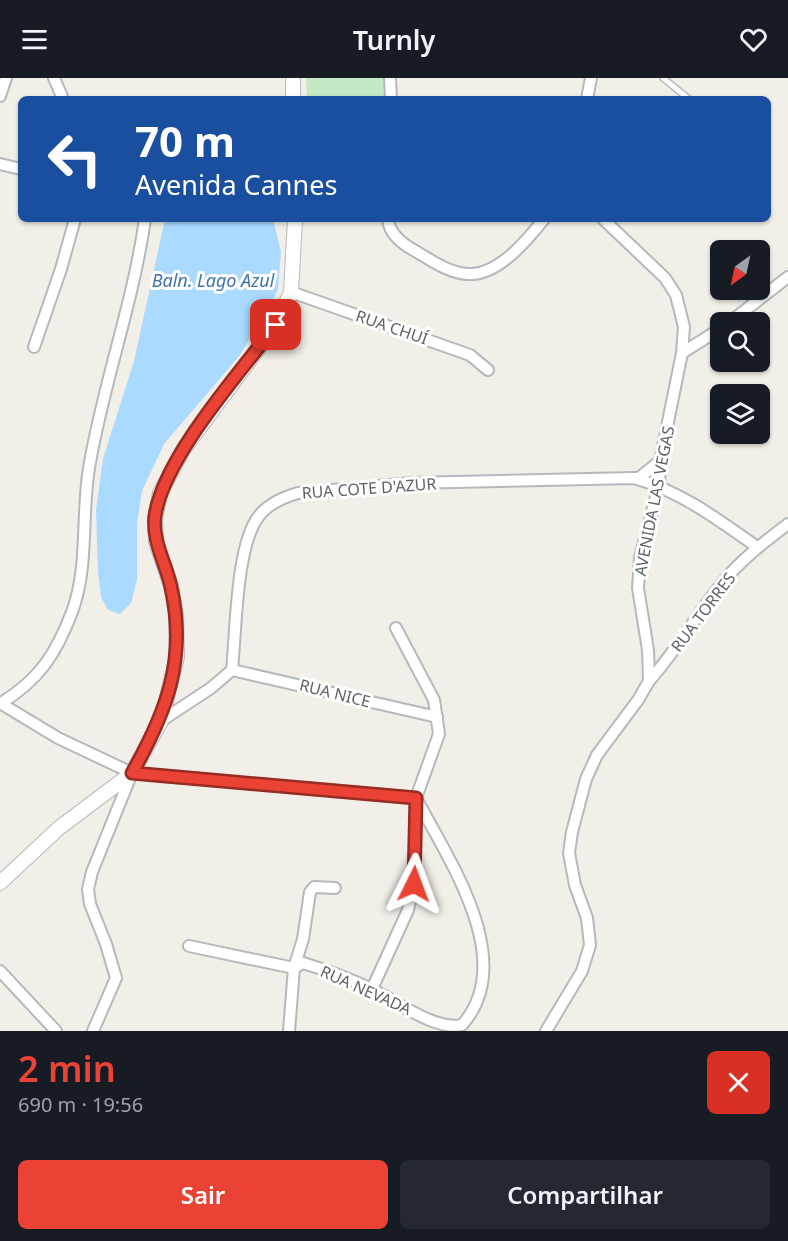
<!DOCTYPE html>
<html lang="pt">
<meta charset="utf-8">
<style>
body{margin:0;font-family:"Noto Sans",sans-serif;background:#242831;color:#f1f3f6;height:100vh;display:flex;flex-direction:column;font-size:22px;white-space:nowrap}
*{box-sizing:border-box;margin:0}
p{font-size:20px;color:#9ea1a6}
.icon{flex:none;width:33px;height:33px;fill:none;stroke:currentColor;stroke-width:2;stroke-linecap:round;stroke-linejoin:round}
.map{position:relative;height:953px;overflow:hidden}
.panel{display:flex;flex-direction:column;background:#171b24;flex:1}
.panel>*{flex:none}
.guide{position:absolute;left:18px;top:18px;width:753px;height:126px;border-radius:9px;box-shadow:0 2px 4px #0004;background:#1a4fa0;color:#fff;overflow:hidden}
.needle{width:39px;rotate:213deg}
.tools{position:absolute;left:710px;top:162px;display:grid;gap:12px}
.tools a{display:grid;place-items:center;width:60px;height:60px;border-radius:9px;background:#171b24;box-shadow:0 2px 4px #0004;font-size:30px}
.pin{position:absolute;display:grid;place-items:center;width:51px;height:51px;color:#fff;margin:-26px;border-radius:12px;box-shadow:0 3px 9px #0006}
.me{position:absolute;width:66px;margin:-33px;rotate:3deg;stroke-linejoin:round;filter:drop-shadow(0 0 4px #0008)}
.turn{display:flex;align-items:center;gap:21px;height:126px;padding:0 18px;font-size:27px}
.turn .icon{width:78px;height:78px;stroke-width:2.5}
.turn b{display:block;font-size:42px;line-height:51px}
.round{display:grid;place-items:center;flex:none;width:63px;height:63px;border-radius:9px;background:#242831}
.summary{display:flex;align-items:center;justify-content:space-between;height:102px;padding:0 18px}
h1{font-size:36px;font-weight:600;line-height:45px;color:#ea4335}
.action{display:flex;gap:12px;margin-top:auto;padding:12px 18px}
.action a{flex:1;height:69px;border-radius:9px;background:#ea4335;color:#fff;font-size:24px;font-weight:600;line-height:69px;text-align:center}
.action a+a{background:#242831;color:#f1f3f6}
header{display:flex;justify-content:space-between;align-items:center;height:78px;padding:0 18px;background:#171b24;font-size:27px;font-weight:600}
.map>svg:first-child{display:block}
.green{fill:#c5e8c5}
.water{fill:#aadaff}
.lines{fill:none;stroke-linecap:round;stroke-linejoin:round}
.lane-casing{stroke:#b5b8bc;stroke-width:8}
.street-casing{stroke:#b5b8bc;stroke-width:14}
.secondary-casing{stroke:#b6babf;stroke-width:16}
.lane{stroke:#fff;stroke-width:5}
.street{stroke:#fff;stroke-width:10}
.secondary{stroke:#fff;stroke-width:14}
.route-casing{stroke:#982c22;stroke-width:15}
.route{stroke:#ea4335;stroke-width:10}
.labels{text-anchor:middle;stroke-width:6;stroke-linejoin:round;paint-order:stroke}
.street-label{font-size:16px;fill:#5f6368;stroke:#fff}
.water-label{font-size:18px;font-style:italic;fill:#4174aa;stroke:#fff}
</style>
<header><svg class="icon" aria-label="menu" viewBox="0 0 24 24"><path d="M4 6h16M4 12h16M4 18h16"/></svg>Turnly<svg class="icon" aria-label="heart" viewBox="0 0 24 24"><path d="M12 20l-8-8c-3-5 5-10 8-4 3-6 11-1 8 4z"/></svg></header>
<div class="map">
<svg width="788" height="953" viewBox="0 0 788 953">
<rect width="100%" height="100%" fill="#f1efe8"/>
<path class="green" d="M306 0H384L386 21H307Z"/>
<path class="water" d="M165 141H273L281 174 278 212 240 277 164 366 142 413 137 446V502L131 525 120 536 108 532 101 519 98 494 96 432 103 381 134 283Z"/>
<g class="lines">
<g class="lane-casing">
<path id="lane" d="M663 0 689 21"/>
</g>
<g class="street-casing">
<g id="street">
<path d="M54 0 63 21"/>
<path d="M390 0 391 21"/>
<path d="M0 18 6 0"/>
<path d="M587 21 591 0"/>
<path d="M0 86 21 91"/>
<path d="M388 141C389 157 404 167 417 174 432 183 449 195 468 196 498 198 527 162 544 141"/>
<path d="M291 214 470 277 488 292"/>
<path d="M730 244 788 199"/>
<path d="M34 269 61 191 75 141"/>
<path d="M682 275 720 251"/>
<path d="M634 400H639L660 383"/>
<path d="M232 592 437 639"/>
<path d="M649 603C675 574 695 540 719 509 738 484 763 465 788 446"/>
<path d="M0 625 58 660 132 695 416 720"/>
<path d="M1 625C39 602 56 576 72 534 89 488 81 438 89 390 103 306 133 226 145 141"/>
<path d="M161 643 211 610 232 592C236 554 236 466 259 438 268 426 284 419 298 415L412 405 634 400C680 413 719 442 757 469"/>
<path d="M189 868 294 890 303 885C326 892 348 900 369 910 394 921 434 953 462 947 519 883 448 781 416 720"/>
<path d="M0 893 56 953"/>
<path d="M372 911 408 832 414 806 416 720 439 656 434 622 396 550"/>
<path d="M93 953 116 900 106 866 90 826 88 811 92 794 132 695"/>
<path d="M289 953 294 890 303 861 310 814 314 809 335 810"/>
<path d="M546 953 582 893 590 867 587 840 575 807 569 775 572 754 586 701 597 677 638 622 649 603 648 572 638 510 640 480 659 407 660 383 682 275 684 249 676 217 665 200 603 141"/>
</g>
</g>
<g class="secondary-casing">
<g id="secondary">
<path d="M293 0V21"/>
<path d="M0 805 59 750 132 695 161 643 177 579 176 537 171 508 156 464 155 441 160 415 183 372 276 247 291 214 295 141"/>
</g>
</g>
<use href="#lane" class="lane"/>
<use href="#street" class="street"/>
<use href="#secondary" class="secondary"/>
</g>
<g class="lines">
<g class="route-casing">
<path id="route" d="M276 247C239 296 164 379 155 438 152 464 166 485 171 509 187 581 167 633 132 695L416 720 414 806"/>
</g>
<use href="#route" class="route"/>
</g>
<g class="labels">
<g class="street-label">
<text transform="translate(392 249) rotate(19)" y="6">RUA CHUÍ</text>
<text transform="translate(369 410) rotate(-4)" y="6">RUA COTE D'AZUR</text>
<text transform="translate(654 423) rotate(-79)" y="6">AVENIDA LAS VEGAS</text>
<text transform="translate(703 534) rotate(-53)" y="6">RUA TORRES</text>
<text transform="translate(335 615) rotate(14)" y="6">RUA NICE</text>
<text transform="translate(366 912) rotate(24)" y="6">RUA NEVADA</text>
</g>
<g class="water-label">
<text x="213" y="209">Baln. Lago Azul</text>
</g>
</g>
</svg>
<div class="tools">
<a><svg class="needle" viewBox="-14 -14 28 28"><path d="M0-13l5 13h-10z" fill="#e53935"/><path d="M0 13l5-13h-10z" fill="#9ea1a6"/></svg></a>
<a><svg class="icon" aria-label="search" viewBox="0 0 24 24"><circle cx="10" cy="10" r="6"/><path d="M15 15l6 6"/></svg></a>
<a><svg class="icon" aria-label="layers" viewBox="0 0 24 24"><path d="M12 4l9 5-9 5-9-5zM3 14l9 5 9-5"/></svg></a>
</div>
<div class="pin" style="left:276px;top:247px;background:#d93025"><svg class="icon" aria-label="arrive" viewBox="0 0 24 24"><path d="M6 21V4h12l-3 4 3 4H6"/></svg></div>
<svg class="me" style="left:414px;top:806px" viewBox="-20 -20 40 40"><path d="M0-17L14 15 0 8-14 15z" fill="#ea4335" stroke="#fff" stroke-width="4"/></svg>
<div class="guide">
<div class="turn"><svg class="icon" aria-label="left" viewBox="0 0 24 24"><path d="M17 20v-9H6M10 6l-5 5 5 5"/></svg><div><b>70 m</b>Avenida Cannes</div></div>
</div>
</div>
<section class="panel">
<div class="summary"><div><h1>2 min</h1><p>690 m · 19:56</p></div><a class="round" style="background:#d93025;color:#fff"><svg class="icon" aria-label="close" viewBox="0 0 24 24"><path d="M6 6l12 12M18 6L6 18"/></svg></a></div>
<div class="action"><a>Sair</a><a>Compartilhar</a></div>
</section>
